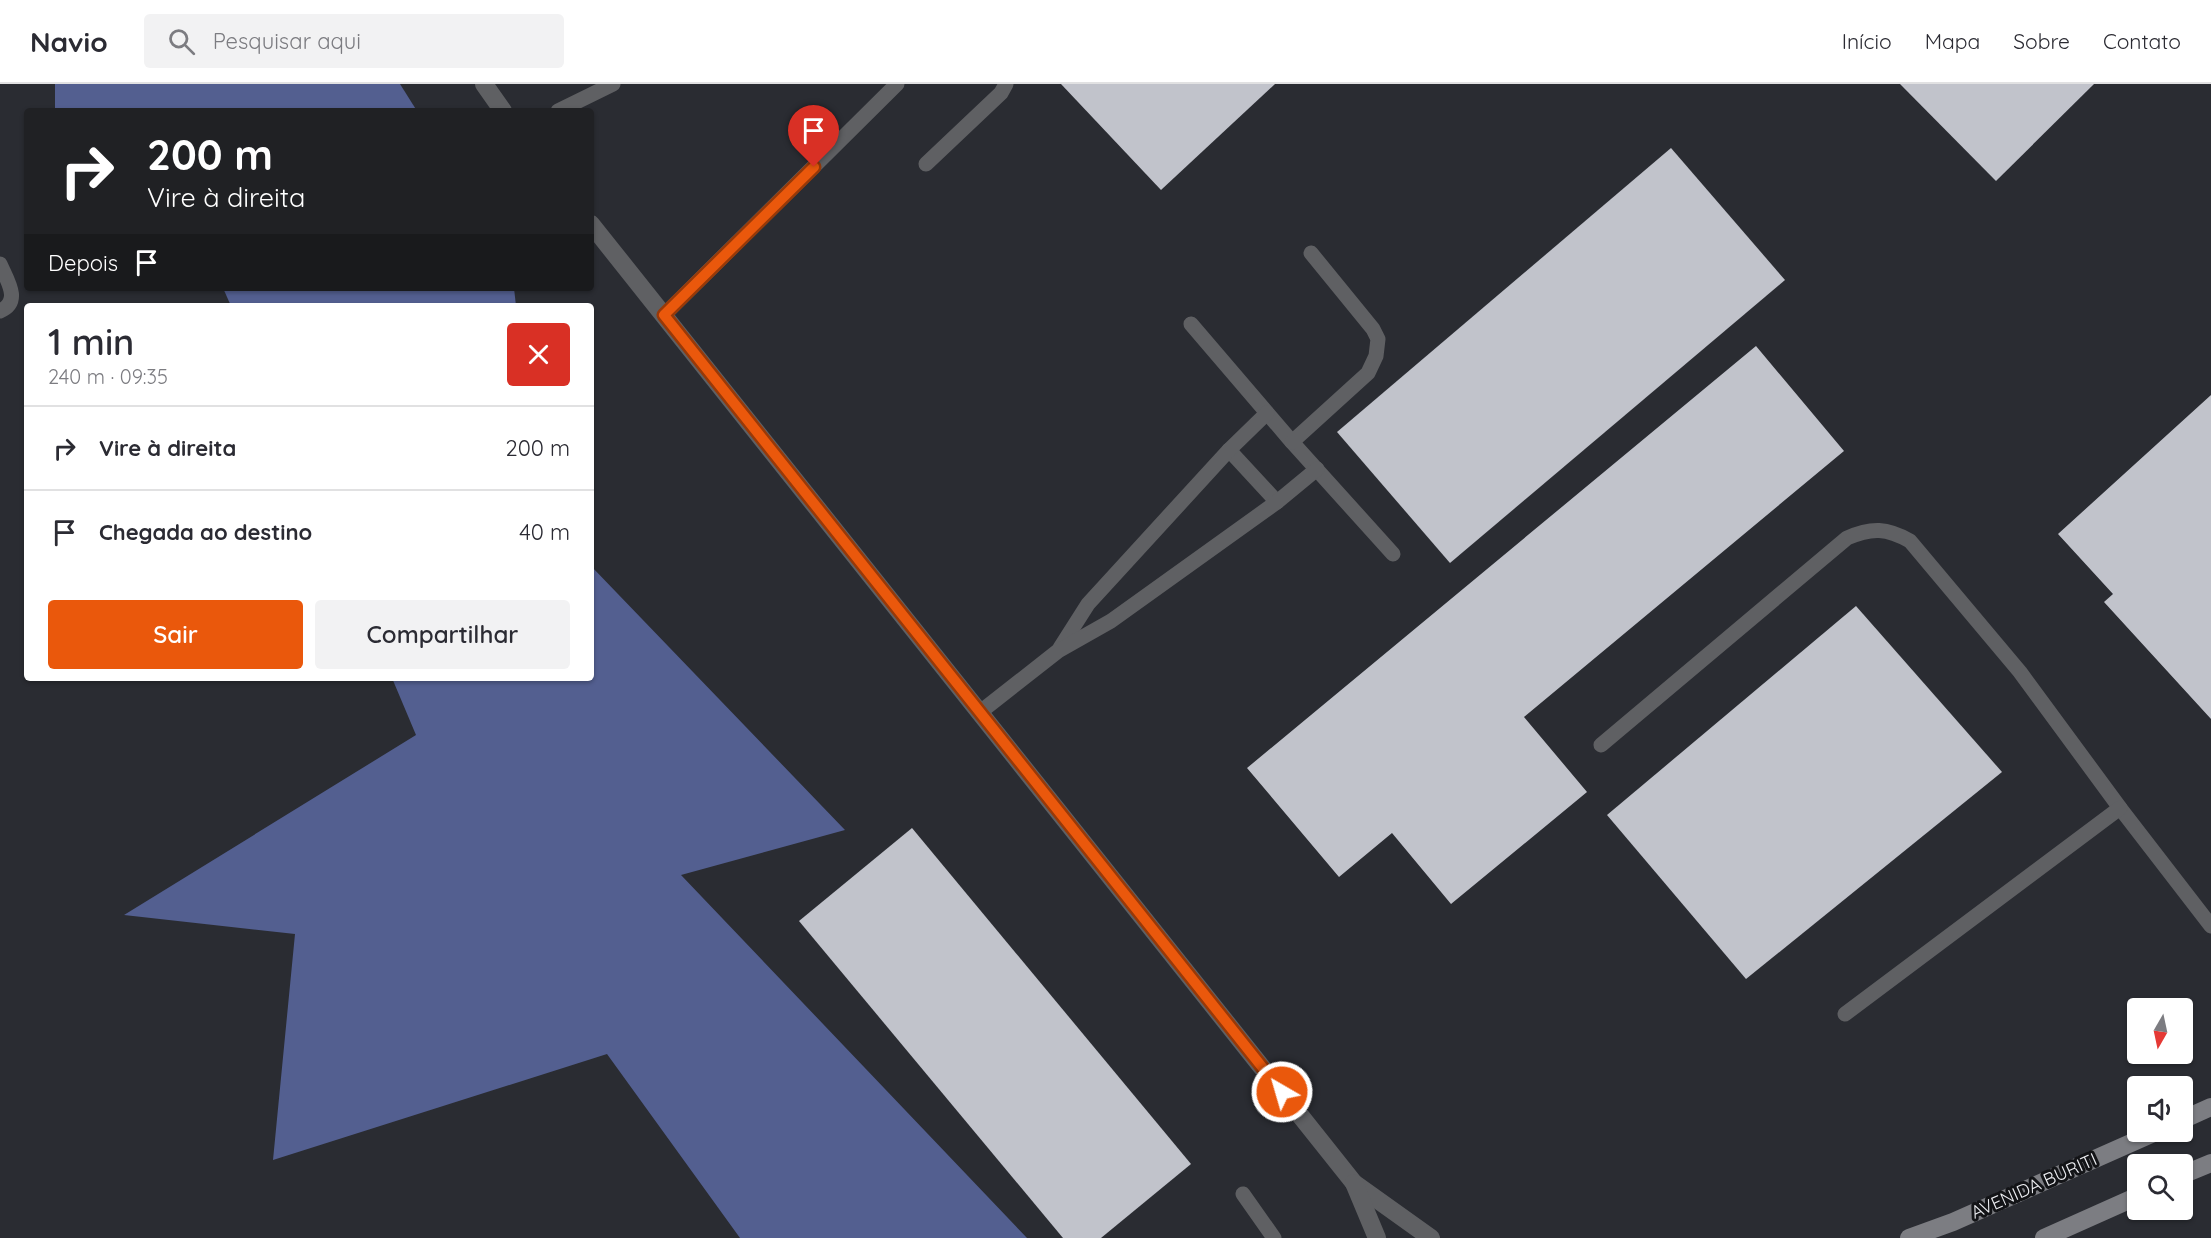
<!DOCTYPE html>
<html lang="pt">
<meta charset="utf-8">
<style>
body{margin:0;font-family:Quicksand,sans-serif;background:#f2f2f3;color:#2b2b33;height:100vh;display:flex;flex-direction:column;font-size:22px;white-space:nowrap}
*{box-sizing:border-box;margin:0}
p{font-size:20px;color:#7c7c81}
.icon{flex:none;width:33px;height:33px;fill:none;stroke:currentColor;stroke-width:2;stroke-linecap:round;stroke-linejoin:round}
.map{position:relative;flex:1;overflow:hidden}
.details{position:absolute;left:24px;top:219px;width:570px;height:378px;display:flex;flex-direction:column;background:#fff;border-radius:6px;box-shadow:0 2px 4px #0004}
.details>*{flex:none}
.top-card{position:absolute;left:24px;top:24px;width:570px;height:183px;border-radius:6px;box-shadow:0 2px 4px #0004;background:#202124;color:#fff;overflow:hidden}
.needle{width:39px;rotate:189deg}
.fabs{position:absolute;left:2127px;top:914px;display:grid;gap:12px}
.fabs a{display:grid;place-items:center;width:66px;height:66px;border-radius:6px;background:#fff;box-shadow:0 2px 4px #0004;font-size:30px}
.pin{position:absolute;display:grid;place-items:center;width:51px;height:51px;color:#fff;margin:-62px -26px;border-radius:50% 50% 50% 0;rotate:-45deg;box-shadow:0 0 6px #0007}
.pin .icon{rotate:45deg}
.me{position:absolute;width:66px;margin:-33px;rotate:322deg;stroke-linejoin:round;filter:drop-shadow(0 0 4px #0008)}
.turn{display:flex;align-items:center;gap:21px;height:126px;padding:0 24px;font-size:27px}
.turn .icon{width:78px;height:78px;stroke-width:2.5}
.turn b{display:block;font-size:42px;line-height:51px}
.then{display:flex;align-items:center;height:57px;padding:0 24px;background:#0003;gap:12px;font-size:22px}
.round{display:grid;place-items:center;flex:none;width:63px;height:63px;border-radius:6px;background:#f2f2f3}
.overview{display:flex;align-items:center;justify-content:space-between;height:102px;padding:0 24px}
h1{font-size:36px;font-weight:600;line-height:45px}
.action{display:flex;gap:12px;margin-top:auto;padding:12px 24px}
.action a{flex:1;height:69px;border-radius:6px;background:#ea580c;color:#fff;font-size:24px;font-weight:600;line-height:69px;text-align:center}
.action a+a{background:#f2f2f3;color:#2b2b33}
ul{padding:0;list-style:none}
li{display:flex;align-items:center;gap:18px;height:84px;padding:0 24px;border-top:2px solid #e1e1e2}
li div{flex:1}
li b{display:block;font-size:22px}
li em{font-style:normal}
header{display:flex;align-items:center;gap:36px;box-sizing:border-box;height:84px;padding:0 30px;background:#fff;border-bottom:2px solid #e1e1e2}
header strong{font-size:28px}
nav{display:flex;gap:33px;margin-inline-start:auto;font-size:21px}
.search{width:420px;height:54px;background:#f2f2f3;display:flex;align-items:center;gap:15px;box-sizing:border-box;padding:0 21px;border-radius:6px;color:#7c7c81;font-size:22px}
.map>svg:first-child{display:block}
.forest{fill:#535f90}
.building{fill:#c1c3cb}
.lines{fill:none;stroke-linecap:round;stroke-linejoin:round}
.lane{stroke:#5f6063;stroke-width:15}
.street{stroke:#5f6063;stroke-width:18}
.secondary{stroke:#7c7d82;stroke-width:18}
.route-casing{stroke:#983908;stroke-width:15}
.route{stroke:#ea580c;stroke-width:10}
.labels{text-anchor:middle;stroke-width:6;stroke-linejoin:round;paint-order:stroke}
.street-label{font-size:18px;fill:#eeeff3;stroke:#131417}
</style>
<header>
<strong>Navio</strong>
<div class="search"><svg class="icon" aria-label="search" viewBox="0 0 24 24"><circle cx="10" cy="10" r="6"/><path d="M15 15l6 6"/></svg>Pesquisar aqui</div>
<nav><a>Início</a><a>Mapa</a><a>Sobre</a><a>Contato</a></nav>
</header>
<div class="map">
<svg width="2211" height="1154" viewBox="0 0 2211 1154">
<rect width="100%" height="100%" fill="#2a2c32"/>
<g class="forest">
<path d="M55 0H400L417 27H55Z"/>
<path d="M223 204H514L516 222H231Z"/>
<path d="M591 482 845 746 681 791 1027 1154H740L607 970 273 1076 295 850 124 831 416 651 392 594H591Z"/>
</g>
<g class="building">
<path d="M1061 0H1275L1161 106Z"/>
<path d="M1900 0H2094L1996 97Z"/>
<path d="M1671 64 1785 196 1450 479 1337 348Z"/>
<path d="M1756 262 1844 367 1524 633 1587 708 1451 820 1392 749 1339 793 1247 684Z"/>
<path d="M2211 311V635L2104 518 2113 510 2058 450Z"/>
<path d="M1856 522 2002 688 1746 895 1607 731Z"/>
<path d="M912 744 1191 1080 1101 1154H1063L799 837Z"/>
</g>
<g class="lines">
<g class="lane">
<path d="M558 27 613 0"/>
<path d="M926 80 1001 9 1006 0"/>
<path d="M0 180C7 196 22 218 0 227"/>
<path d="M664 231 897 0"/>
<path d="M1191 240 1292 358 1393 470"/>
<path d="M1292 358 1368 289 1376 272 1378 255 1373 245 1311 169"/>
<path d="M1229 366 1277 418"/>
<path d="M1060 564 1088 520 1229 366 1267 329"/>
<path d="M979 629 1058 567 1111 537 1277 418 1317 385"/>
<path d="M1601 661 1847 454C1872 443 1887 444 1910 457L2020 588 2120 724 2211 842"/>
<path d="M1845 930 2120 724"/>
<path d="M1243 1110 1274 1154"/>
</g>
<g class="street">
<path d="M484 0 503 27"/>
<path d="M591 140 1354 1099 1431 1154"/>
<path d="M1354 1099 1377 1154"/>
</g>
<g class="secondary">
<path d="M2182 1036 2211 1023"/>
<path d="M2182 1091 2211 1079"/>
<path d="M1909 1154 1953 1138 2158 1047"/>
<path d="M2044 1154 2138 1112"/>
</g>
</g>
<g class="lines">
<g class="route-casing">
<path id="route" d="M814 83 664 231 1282 1008"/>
</g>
<use href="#route" class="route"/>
</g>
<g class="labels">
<g class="street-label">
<text transform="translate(2034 1102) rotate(-24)" y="6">AVENIDA BURITI</text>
</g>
</g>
</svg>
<div class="fabs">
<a><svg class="needle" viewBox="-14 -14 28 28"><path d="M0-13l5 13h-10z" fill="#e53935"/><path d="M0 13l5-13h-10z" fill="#7c7c81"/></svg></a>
<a><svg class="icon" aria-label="sound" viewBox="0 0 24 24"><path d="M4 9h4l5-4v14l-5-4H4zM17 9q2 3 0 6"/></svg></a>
<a><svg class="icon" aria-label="search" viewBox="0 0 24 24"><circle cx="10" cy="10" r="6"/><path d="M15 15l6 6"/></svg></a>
</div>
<div class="pin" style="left:814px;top:83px;background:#d93025"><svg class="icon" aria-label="arrive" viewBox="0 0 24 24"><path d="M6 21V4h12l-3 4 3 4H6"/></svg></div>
<svg class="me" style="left:1282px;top:1008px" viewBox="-20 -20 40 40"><circle r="17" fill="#ea580c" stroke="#fff" stroke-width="3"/><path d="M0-11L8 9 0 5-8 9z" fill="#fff"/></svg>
<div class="top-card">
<div class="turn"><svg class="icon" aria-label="right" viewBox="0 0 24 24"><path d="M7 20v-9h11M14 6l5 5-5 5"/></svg><div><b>200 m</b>Vire à direita</div></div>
<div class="then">Depois<svg class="icon" aria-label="arrive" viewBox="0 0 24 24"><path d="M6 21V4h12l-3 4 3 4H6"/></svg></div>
</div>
<section class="details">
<div class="overview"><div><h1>1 min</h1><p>240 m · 09:35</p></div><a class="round" style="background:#d93025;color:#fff"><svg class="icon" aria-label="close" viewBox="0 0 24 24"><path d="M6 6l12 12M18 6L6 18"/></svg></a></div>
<ul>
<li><svg class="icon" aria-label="right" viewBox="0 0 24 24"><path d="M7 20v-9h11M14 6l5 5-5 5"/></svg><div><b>Vire à direita</b></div><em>200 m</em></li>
<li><svg class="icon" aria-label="arrive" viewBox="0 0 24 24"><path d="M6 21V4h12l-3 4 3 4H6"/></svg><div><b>Chegada ao destino</b></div><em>40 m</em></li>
</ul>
<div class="action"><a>Sair</a><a>Compartilhar</a></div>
</section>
</div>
